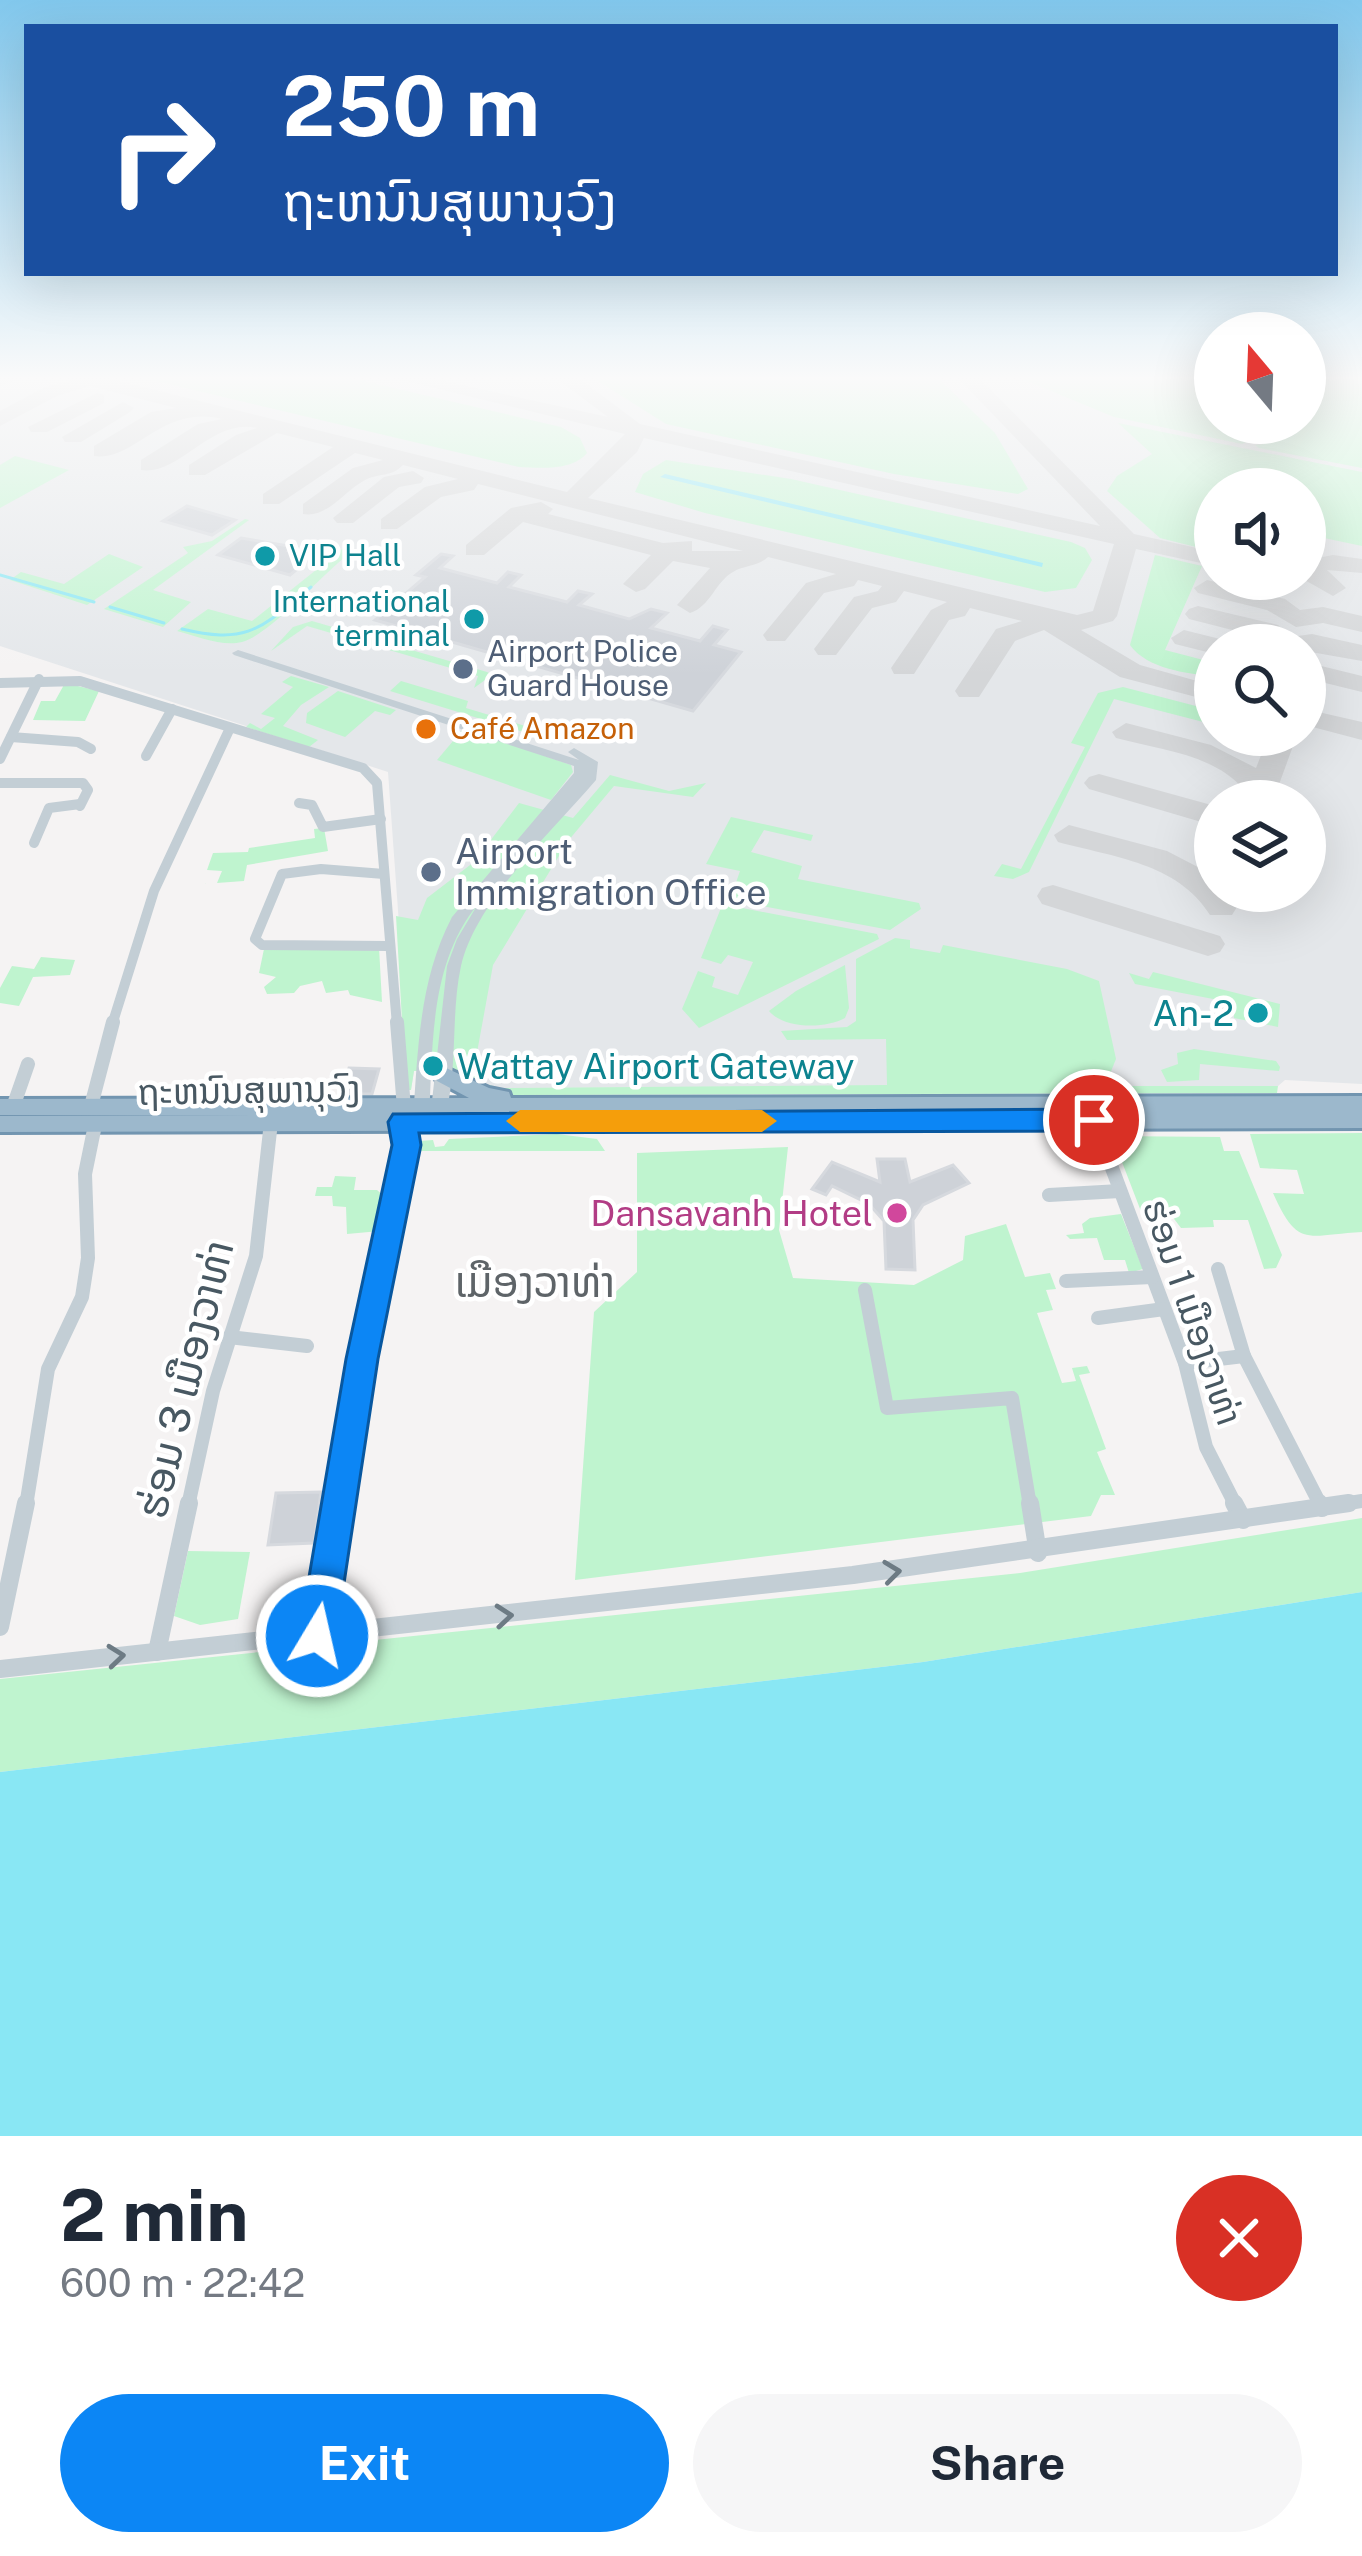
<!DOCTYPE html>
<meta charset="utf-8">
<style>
body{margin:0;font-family:"Public Sans","Noto Sans Lao",sans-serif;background:#f6f6f7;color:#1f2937;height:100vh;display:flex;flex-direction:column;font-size:45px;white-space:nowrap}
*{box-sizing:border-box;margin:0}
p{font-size:39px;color:#747a83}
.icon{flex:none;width:66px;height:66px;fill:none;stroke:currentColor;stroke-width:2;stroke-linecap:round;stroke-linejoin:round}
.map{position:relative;height:2136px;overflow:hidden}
.side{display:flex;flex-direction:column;background:#fff;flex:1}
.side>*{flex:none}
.banner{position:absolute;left:24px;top:24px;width:1314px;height:252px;border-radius:0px;box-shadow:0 12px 48px #0002;background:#1a4fa0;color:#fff;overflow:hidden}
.needle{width:78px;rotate:341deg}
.tools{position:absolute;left:1194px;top:312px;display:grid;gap:24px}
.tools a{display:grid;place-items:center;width:132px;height:132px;border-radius:50%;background:#fff;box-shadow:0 12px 48px #0002;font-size:60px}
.pin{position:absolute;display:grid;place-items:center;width:102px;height:102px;color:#fff;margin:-51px;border:6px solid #fff;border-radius:50%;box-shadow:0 3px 12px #0007}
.me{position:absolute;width:132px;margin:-66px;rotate:9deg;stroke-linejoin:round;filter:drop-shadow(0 0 9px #0008)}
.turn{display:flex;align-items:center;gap:42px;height:252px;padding:0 60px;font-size:54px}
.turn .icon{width:156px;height:156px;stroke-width:2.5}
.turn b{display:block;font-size:84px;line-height:102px}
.round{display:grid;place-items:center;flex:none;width:126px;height:126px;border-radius:63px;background:#f6f6f7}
.summary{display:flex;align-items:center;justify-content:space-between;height:204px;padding:0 60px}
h1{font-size:72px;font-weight:700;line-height:90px}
.cta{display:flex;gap:24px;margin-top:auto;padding:24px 60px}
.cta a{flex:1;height:138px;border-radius:72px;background:#0c86f5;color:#fff;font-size:48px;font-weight:700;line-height:138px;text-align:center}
.cta a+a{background:#f6f6f7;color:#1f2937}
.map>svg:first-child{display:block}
.airport{fill:#e4e7ea;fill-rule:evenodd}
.green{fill:#bff4cf}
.water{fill:#89e7f4}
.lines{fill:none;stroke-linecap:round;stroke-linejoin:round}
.stream{stroke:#89e7f4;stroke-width:3}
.taxiway{fill:#d4d6d8;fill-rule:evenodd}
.building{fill:#ced2d8;stroke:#d6d9de;stroke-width:3}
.trunk-casing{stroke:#7295b0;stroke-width:6}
.minor-far2{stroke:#c3ced5;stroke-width:10}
.minor-far1{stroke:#c3ced5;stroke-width:14}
.minor{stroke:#c3ced5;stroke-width:18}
.tertiary{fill:#c3ced5;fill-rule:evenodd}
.trunk{fill:#9cb8cc;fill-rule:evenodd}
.oneway{stroke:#6d7b84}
.route{fill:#0c86f5;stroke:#08579f;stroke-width:3}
.slow{fill:#f59e0b}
.culture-dot{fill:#0f9aa8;stroke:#fff;stroke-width:4.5}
.service-dot{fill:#5c6f8a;stroke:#fff;stroke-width:4.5}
.food-dot{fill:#e8710a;stroke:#fff;stroke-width:4.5}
.hotel-dot{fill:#d1479c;stroke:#fff;stroke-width:4.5}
.labels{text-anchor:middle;stroke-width:9;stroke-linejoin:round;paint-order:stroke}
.far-culture-label{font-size:30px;fill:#0d838f;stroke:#fff;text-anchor:start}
.far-service-label{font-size:30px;fill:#4e5e75;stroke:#fff;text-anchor:start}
.far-food-label{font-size:30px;fill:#c56008;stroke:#fff;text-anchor:start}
.service-label{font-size:36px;fill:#4e5e75;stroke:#fff;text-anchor:start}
.culture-label{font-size:36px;fill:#0d838f;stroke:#fff;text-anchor:end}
.street-label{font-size:36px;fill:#485862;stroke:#fff}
.hotel-label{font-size:36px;fill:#b23c85;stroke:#fff;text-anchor:end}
.quarter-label{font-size:42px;fill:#5e6468;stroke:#fff}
.near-street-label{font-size:42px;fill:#485862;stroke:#fff}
</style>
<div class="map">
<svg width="1362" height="2136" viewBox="0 0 1362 2136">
<rect width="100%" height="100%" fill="#f5f3f3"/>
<path class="airport" d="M0 376H1215V423H1305V376H1362V1084L1285 1080 1278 1086 500 1088 486 1084 474 1069 414 1071 411 1090 388 772 0 646ZM1215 489H1305V579H1215ZM1215 645H1305V735H1215ZM1215 801H1305V891H1215Z"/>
<g class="green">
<path d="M135 376H342L561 427 580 438 587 453C572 471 541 468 519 467Z"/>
<path d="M590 376H936L995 433 1028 489 1018 494 894 474 666 424Z"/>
<path d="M1015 376H1215V423H1305V376H1362V468L1259 448 1255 445 1264 444 1267 438 1260 435 1242 444 1114 417Z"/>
<path d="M1118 423 1362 472V546L1305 534V489H1215V536L1208 550 1160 538 1107 491 1117 476 1152 454Z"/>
<path d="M15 456 69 470 0 508V465Z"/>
<path d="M666 460 791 479 1071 542 1085 548 1092 560 1076 588 1045 592 705 513 635 492 643 474Z"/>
<path d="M245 519 249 520 153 590 191 602 163 627 104 609 188 553 183 547 212 541Z"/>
<path d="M346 546 350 553C324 572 270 635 242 642 222 647 197 636 177 631L208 609 252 621Z"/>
<path d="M109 554 143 567 87 605 10 580 21 572 64 584Z"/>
<path d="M1155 555 1202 566 1165 650 1215 663V676C1188 674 1147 669 1130 645Z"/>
<path d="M312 621 487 672 492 675 474 688 478 676 307 626 271 651 293 627Z"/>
<path d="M291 676 329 687 301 705 283 726 318 740 309 747 246 727 250 723 261 729 275 718 261 714 293 687 282 682Z"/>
<path d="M401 681 468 701 466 708 542 731 533 735 390 691Z"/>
<path d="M65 683 99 691 85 721 33 720 41 701H55Z"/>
<path d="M1123 687 1215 711V725L1114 699 1029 872 1013 879 994 876 1002 864 1021 869 1085 747 1071 743 1098 693Z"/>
<path d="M338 691 396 710 390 715 375 711 345 737 306 723 307 713Z"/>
<path d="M464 728 571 765 573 772 551 800 437 760Z"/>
<path d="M610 775 669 791 706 783 693 797 614 786 568 841 493 965 474 1069 486 1084 500 1088 887 1085 886 1039 787 1040 781 1031 847 1027 856 1021V959L895 938 910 940V948L940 953 943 945 1067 969 1099 981 1116 1059 1105 1086H1278L1277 1093 509 1095C470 1084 454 1070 414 1071L411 1090H406L396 916 418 920 427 898 474 862 519 803 573 818Z"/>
<path d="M731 817 813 835 811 841 764 830 751 852 802 866 798 879 919 903 921 909 890 930 730 900 740 871 706 864Z"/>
<path d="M324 828 328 851 247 865 244 881 203 884 217 883 222 871 207 870 213 853 248 852 249 848 315 838 314 829Z"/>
<path d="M727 905 877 934 879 939 699 1028 682 1009 698 971 715 977 712 987 738 995 753 962 728 955 721 964 701 958 721 908Z"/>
<path d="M379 947 382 1002 350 995 348 990 326 993 322 981 300 986 294 993 267 994 264 987 276 977 259 973 264 949Z"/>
<path d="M41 957 75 960 70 975 33 977 19 1006 0 1003V988L12 966 34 969Z"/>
<path d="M845 965 849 1008 845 1018C825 1029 784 1029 769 1011L796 991Z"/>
<path d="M1153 972 1280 1004 1278 1027 1234 1018V1003L1135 984 1129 973 1149 979Z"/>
<path d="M1194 1049 1276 1061 1280 1067 1279 1071 1200 1064 1199 1080 1167 1082 1161 1070 1178 1064 1177 1053Z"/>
<path d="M1362 1133V1232C1306 1235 1298 1249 1273 1193L1304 1194 1297 1170 1260 1168 1250 1134Z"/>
<path d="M557 1134 597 1139 605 1151H420L417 1146 420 1141 433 1140 435 1147 444 1146 449 1139Z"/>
<path d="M1112 1136 1220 1137 1224 1151H1239L1282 1255 1276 1268 1264 1269 1248 1220H1213L1214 1227 1181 1228 1168 1211 1142 1214Z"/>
<path d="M788 1147 779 1230 793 1278 914 1285 963 1260 965 1236 1006 1224 1025 1277 1050 1273 1056 1289 1046 1290 1053 1310 1037 1313 1062 1383 1076 1381 1072 1368 1087 1366 1090 1373 1079 1375 1106 1449 1097 1452 1115 1495H1101L1091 1516 575 1580 594 1312 637 1272V1153Z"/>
<path d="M335 1176 356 1177 354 1190H377L387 1199 380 1231 347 1234 346 1207 333 1206 332 1196H315L317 1187H332Z"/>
<path d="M1121 1214 1143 1269 1129 1273 1125 1260H1104L1097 1238 1070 1239 1066 1235 1084 1233 1082 1224 1090 1218Z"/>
<path d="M1362 1518V1592L923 1662 0 1772V1679L1020 1573Z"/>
<path d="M188 1551 250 1552 238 1619 200 1625 174 1616Z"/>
</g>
<g class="water">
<path d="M665 474 1043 563 1042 567 660 477Z"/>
<path d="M1362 1592V2136H0V1772L923 1662Z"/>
</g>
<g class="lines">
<g class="stream">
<path d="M0 575 94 602"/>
<path d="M110 607 164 623"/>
<path d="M182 629C249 645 261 628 311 587"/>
</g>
<g class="taxiway">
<path d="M0 376H30L0 386Z"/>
<path d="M65 376H99L567 492 625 434 385 376H422L608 417 553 376H576L640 424 1100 526 956 376H977L1134 534 1215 552V566L1136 549 1117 616 1113 621 1081 630 1140 665 1215 686V702L1120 677 1044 630 1015 641 979 697H959L955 691 996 629 1022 621 970 608 965 616 949 620 914 674H894L891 668 931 610 947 602 904 591 896 602 872 608 836 655H818L814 649 854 597 878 591 882 586 858 580 854 586 824 593 785 641H767L763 635 806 583 836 574 768 557C757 567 745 565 733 572 715 582 711 606 690 613L677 605 710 568 673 561 645 589 636 592 623 584 651 555 523 522 484 555H466V545L511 508 541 502 553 509 548 514 663 543 692 541V551H743L478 484 474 490 441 497 397 529H381V519L425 487 458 479 403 465C392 477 379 473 365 480 344 491 328 518 303 514V504L353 468 383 460 355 453 279 504H263V494L333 447 277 433 205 475H189V465L236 435 257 428C212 417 179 476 141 470V460L198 424 222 419C161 404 135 462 94 456V446L151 412 176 408 90 386 57 396 0 426V411L45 387 70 381ZM644 438 1114 544 1093 611 1077 615 588 498 637 452Z"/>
<path d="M97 393 104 395V403L47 432H31L28 427Z"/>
<path d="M123 402 134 408 130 412 81 442H65L62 437Z"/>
<path d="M413 471 424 478 421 483 399 487 353 523H337L333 518 384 477Z"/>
<path d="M1333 555 1362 559V573L1327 570 1346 588 1333 596 1303 579 1307 560Z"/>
<path d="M1207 580 1285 599 1300 610 1323 607 1362 616V632L1323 623 1296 627 1267 610 1198 593 1194 588Z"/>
<path d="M1198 606 1278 625 1291 637 1312 634 1362 645V661L1305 651V645H1269L1260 637 1189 619 1185 614 1189 609Z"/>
<path d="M1184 630 1224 640 1228 645H1215V654L1175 644 1171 638Z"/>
<path d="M1305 662 1362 676V692L1305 678Z"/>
<path d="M1305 709 1362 722V740L1305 725Z"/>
<path d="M1126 723 1211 745 1256 768 1269 735H1297L1273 801H1243L1246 792C1216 754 1160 750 1116 738L1112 732Z"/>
<path d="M1099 774 1215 806V826L1089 789 1084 783 1089 777Z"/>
<path d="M1069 825 1167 851 1215 876V891H1229L1237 907 1232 915H1210C1178 863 1113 857 1058 842L1054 835Z"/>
<path d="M1053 885 1220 936 1225 944 1220 952 1208 956 1042 904 1037 896 1042 888Z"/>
</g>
</g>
<g class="building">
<path d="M187 506 235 520 212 535 163 521Z"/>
<path d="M241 538 295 547 289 551 312 557 290 575 218 555Z"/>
<path d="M441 554 453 556 440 568 497 583 508 572 521 575 509 587 567 602 578 591 592 594 579 605 629 619 651 609 667 613 651 628 700 641 713 626 727 630 714 645 741 652 693 711 375 620 425 577 416 575Z"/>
<path d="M349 1068 379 1069 372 1094H342Z"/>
<path d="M877 1159H905L910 1182 953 1165 969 1183 923 1205 913 1220 915 1270 886 1269 884 1221 869 1204 832 1186 826 1195 812 1189 832 1162 880 1182Z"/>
<path d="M321 1492 314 1543 268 1545 276 1493Z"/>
</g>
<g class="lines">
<g class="trunk-casing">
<path id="trunk" d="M444 1067 489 1088 509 1092 511 1098 1362 1096V1128L0 1132V1116L279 1115H0V1099L469 1098 437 1081 433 1075 437 1069Z"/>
</g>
<g class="minor-far2">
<path d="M0 683 80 681 363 768 377 783 397 1025"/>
<path d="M11 737 78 742 91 749"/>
<path d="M146 756 172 709"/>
<path d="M0 759 39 679"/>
<path d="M0 783H83L88 790 80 806"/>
<path d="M299 803 312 805 323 827 381 819"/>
<path d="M34 843 49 808 80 804"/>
<path d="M384 874 321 869 282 874 255 939 262 945 388 946"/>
<path d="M112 1025 154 891 230 728"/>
</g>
<g class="minor-far1">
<path d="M91 1106 113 1022"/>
<path d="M13 1107 28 1064"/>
<path d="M1094 1120 1185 1363 1206 1447 1236 1506"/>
<path d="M1049 1195 1120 1191"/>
<path d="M1218 1269 1244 1356 1321 1506"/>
<path d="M1066 1281 1152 1277"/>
<path d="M865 1290 887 1408 1012 1398 1030 1506"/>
<path d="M1098 1318 1164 1309"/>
<path d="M229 1337 307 1346"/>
<path d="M1185 1363 1244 1356"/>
<path d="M26 1506 48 1369 82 1297 88 1258 85 1174 95 1125"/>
<path d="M188 1506 213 1391 256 1256 271 1122"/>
<path d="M338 1506 362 1359 407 1145 397 1022"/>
<path d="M1331 1506 1362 1501"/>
</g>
<g class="minor">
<path d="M1030 1503 1038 1553"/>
<path d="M1234 1503 1243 1520"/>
<path d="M1319 1503 1322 1508"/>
<path d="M0 1627 26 1503"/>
<path d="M317 1636 339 1503"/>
<path d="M157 1652 189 1503"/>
<path d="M0 1669 853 1575 1349 1503"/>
</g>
<path class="tertiary" d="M238 650 579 760 568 752 574 748 598 762 596 780C553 831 476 900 461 966 450 1016 459 1075 443 1123H433L430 1119 447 966 457 939 478 904C429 963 433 1047 429 1119L426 1123H416L413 1119C418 1050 419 980 452 917L574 773V766L234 655 232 653Z"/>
<use href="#trunk" class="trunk"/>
</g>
<defs><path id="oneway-chevron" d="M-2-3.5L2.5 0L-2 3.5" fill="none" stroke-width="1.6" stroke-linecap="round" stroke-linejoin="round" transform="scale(3)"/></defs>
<g class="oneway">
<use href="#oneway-chevron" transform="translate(892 1572) rotate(-7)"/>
<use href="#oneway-chevron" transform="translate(504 1616) rotate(-5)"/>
<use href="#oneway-chevron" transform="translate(116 1656) rotate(-6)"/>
</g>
<linearGradient id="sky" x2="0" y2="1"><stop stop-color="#82c8ed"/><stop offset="0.56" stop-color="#fafafa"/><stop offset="1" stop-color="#fafafa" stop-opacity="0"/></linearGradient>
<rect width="1362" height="675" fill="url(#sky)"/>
<path class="route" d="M1094 1109 1108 1120 1094 1131 419 1133 421 1145 378 1359 336 1636 330 1649 317 1654 304 1649 299 1636 346 1359 392 1145 388 1122 393 1114Z"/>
<path class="slow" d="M520 1110H762L777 1121 762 1132H520L506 1121Z"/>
<g class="culture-dot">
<circle cx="265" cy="556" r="12"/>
<circle cx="474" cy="619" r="12"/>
<circle cx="1258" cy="1013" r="12"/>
<circle cx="433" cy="1066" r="12"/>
</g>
<g class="service-dot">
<circle cx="463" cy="669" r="12"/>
<circle cx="431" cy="872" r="12"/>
</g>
<circle class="food-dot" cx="426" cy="729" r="12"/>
<circle class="hotel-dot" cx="897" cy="1213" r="12"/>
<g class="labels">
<g class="far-culture-label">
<text x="289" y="566">VIP Hall</text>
<text x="450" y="612" text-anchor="end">International<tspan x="450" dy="34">terminal</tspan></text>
</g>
<g class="far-service-label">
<text x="487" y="662">Airport Police<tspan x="487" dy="34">Guard House</tspan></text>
</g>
<g class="far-food-label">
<text x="450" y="739">Café Amazon</text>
</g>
<g class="service-label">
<text x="455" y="864">Airport<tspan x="455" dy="41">Immigration Office</tspan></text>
</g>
<g class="culture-label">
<text x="1234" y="1026">An-2</text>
<text x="457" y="1079" text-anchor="start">Wattay Airport Gateway</text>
</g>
<g class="street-label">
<text transform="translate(249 1090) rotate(-1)" y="13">ຖະຫນົນສຸພານຸວົງ</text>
<text transform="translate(1193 1312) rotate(71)" y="13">ຮ່ອມ 1 ເມືອງວາທ່າ</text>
</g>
<g class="hotel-label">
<text x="873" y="1226">Dansavanh Hotel</text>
</g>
<g class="quarter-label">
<text x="535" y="1297">ເມືອງວາທ່າ</text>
</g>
<g class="near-street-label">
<text transform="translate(185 1379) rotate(-76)" y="15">ຮ່ອມ 3 ເມືອງວາທ່າ</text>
</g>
</g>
</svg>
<div class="tools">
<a><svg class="needle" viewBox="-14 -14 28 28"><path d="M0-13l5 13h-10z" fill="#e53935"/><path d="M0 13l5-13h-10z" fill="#747a83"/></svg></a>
<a><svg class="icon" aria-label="sound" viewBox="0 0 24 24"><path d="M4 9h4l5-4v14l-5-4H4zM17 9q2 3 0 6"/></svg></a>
<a><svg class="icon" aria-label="search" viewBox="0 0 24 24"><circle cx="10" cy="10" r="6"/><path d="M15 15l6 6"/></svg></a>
<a><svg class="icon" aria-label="layers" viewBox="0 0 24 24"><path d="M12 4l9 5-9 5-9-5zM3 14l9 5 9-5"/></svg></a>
</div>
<div class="pin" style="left:1094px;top:1120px;background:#d93025"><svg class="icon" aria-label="arrive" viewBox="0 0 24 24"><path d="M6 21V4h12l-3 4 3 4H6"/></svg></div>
<svg class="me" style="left:317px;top:1636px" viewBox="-20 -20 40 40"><circle r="17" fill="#0c86f5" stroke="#fff" stroke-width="3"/><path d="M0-11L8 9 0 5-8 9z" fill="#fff"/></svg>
<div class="banner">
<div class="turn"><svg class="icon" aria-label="right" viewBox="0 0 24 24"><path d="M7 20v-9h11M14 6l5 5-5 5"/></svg><div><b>250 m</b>ຖະຫນົນສຸພານຸວົງ</div></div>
</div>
</div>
<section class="side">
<div class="summary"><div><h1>2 min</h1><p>600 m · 22:42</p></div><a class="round" style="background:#d93025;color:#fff"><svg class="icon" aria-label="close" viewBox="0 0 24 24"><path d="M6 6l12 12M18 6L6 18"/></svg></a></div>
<div class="cta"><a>Exit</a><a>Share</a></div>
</section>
